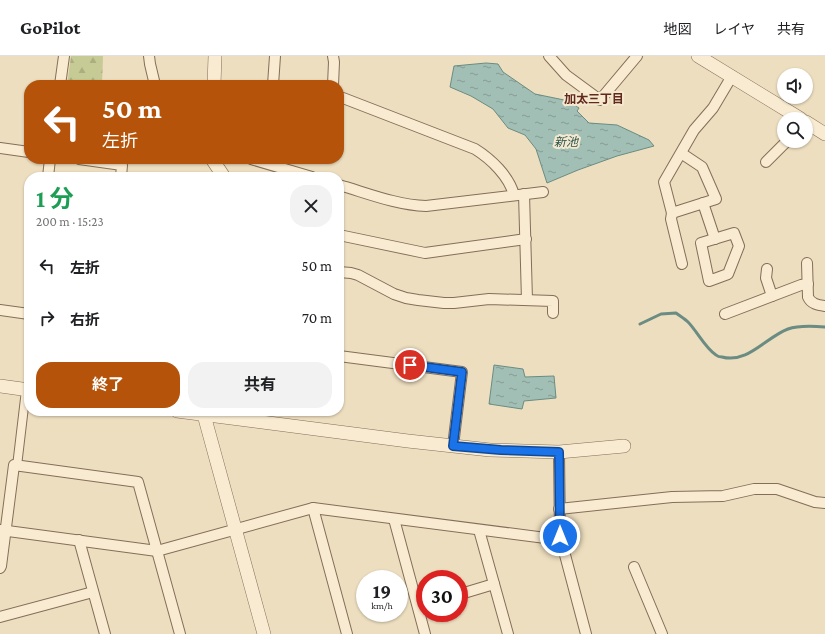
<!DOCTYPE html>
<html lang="ja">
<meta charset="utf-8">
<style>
body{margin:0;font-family:"Crimson Pro","Noto Sans JP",serif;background:#f2f2f2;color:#202124;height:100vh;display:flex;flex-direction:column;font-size:15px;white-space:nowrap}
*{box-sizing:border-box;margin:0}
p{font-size:13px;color:#757577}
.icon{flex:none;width:22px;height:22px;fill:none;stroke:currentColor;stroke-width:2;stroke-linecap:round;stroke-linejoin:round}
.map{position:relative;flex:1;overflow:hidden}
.drawer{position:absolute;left:24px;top:116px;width:320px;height:244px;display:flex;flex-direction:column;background:#fff;border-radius:16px;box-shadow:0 1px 3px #0004}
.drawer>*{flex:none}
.top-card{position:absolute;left:24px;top:24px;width:320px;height:84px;border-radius:16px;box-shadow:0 1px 3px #0004;background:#b45309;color:#fff;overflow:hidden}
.tools{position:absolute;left:777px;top:12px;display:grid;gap:8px}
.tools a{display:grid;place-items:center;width:36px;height:36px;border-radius:50%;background:#fff;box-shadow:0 1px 3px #0004;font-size:20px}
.speed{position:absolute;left:356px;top:514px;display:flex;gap:8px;font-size:20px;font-weight:700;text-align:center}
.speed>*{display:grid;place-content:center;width:52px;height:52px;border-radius:50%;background:#fff;box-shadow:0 1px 3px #0004;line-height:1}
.speed small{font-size:10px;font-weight:400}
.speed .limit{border:6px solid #d22;background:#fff;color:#111}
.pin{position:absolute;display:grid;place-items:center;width:34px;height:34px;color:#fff;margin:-17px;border:2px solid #fff;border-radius:50%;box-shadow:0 1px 4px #0007}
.me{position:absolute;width:44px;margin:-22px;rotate:0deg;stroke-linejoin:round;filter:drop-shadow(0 0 3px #0008)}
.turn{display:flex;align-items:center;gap:14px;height:84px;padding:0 12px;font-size:18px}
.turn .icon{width:52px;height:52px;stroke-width:2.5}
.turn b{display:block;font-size:28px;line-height:34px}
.round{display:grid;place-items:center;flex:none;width:42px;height:42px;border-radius:16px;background:#f2f2f2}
.summary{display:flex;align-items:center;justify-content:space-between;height:68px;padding:0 12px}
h1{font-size:24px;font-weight:700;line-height:30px;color:#1e9e55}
.action{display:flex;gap:8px;margin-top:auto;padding:8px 12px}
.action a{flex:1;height:46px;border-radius:16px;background:#b45309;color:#fff;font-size:16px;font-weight:700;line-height:46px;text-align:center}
.action a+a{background:#f2f2f2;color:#202124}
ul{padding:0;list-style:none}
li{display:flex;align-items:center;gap:12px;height:52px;padding:0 12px}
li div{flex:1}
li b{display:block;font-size:15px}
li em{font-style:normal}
header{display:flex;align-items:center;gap:24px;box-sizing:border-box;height:56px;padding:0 20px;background:#fff;border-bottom:1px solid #e0e0e0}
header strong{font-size:19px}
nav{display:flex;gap:22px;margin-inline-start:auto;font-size:14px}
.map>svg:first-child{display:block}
.forest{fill:url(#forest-firs)}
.water{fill:url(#water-ripples);stroke:#6a8c82}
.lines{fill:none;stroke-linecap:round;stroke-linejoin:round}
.stream{stroke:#6a8c82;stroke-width:3}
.pedestrian-casing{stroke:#856e58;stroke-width:10}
.minor-casing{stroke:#856e58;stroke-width:12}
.tertiary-casing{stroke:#856e58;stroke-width:14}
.pedestrian{stroke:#f8ebd2;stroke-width:8}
.minor{stroke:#f8ebd2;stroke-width:10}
.tertiary{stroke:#f8ebd2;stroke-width:13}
.route-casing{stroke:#114b97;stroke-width:10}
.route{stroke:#1a73e8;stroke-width:7}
.labels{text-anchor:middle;stroke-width:4;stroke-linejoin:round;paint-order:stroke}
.neighbourhood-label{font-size:12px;font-weight:bold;fill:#61281c;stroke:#f4e8cf}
.water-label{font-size:12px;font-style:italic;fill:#2c5550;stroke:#f4e8cf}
</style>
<header>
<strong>GoPilot</strong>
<nav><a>地図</a><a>レイヤ</a><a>共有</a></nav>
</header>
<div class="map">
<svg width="825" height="578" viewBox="0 0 825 578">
<defs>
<pattern id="forest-firs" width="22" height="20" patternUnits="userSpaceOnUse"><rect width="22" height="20" fill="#c6ca94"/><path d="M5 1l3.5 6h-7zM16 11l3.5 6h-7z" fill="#abae7f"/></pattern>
<pattern id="water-ripples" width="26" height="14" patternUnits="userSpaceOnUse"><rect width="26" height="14" fill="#a2bfb5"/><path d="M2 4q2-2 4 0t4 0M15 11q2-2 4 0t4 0" fill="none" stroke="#859b92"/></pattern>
</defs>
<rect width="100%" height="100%" fill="#eddebf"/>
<path class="forest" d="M71 0H103L102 29H67Z"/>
<g class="water">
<path d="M486 7 498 8 503 16 535 38 569 45 579 52 577 55 589 67 617 69 649 84 654 90 617 100 578 114 547 127 536 93 525 79 508 72 493 53 471 40 450 31 454 10Z"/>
<path d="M494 309 523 313 525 321 554 320 556 342 524 345 522 353 489 348Z"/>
</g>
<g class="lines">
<path class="stream" d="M640 268 661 258 676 257C680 260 685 263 688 266 697 275 705 292 716 299 717 300 720 301 722 301 748 308 766 281 788 273 799 269 813 270 825 271"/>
<g class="pedestrian-casing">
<path id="pedestrian" d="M17 410 26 334"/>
</g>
<g class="minor-casing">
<g id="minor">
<path d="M149 0 150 8 155 29"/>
<path d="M333 0 334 6 333 29"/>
<path d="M549 0 566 19 600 44 637 0"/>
<path d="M60 29 64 0"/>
<path d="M273 29 275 0"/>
<path d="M339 42H343L475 93C491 103 509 120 514 139"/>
<path d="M0 92 29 96"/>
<path d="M681 97 702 111 716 143 672 157 664 126 694 74 713 52 732 20"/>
<path d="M79 103 122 109 121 121"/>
<path d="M251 103 312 121"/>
<path d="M766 106 787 85"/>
<path d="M48 121 50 103"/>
<path d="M339 129C367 137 396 149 426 150L543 136"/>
<path d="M524 138 527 244"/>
<path d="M703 147 715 183"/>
<path d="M672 157 671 163 682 208"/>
<path d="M734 177 739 190 728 218 709 225 701 187Z"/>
<path d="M339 179 425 197 526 183"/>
<path d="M807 207 808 241C811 248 818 249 825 250"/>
<path d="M767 213 766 222 772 240"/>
<path d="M339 216 351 217 358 219 394 238 406 242 418 244 444 247H454L489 243 553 245V257"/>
<path d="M0 254 29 258"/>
<path d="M725 258 801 229 808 228"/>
<path d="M339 300 462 316 453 390"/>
<path d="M559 396 560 480 586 578"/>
<path d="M313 452 347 578"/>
<path d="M559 453 672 441 723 440 754 433H777L815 446 825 447"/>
<path d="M394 463 425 578"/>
<path d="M0 474 157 495 313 452 561 484"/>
<path d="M479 474 508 578"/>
<path d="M79 484 105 578"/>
<path d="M634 511 662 578"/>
<path d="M0 512 1 510 14 409 138 426 180 578"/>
<path d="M464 537 494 528"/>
<path d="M0 561 93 536"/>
</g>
</g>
<g class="tertiary-casing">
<g id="tertiary">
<path d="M698 0 801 63"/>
<path d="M214 29 215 0"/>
<path d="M806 66 825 78"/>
<path d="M212 103 224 121"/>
<path d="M0 330 29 334"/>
<path d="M177 355 408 385 490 394 559 396 624 390"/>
<path d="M204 359 264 578"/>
</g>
</g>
<use href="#pedestrian" class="pedestrian"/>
<use href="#minor" class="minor"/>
<use href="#tertiary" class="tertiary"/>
</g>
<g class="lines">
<g class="route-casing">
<path id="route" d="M410 309 462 316 453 390 501 394 559 396 560 480"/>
</g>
<use href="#route" class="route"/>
</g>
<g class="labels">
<g class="neighbourhood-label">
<text x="594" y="47">加太三丁目</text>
</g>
<g class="water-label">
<text x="566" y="90">新池</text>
</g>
</g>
</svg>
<div class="tools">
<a><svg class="icon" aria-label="sound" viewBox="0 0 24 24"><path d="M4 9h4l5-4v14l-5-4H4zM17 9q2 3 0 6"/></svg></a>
<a><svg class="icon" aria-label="search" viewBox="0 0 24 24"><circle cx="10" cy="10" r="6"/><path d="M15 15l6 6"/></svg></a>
</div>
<div class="speed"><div>19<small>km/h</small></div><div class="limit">30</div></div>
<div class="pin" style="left:410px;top:309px;background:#d93025"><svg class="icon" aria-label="arrive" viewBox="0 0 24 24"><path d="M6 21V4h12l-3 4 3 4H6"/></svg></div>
<svg class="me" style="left:560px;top:480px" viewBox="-20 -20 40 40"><circle r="17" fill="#1a73e8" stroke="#fff" stroke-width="3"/><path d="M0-11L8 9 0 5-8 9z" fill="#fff"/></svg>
<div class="top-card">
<div class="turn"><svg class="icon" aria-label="left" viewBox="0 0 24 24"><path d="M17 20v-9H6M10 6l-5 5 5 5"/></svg><div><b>50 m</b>左折</div></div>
</div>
<section class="drawer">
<div class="summary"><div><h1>1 分</h1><p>200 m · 15:23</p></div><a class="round"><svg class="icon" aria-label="close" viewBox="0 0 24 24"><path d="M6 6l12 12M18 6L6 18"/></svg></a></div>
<ul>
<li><svg class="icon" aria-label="left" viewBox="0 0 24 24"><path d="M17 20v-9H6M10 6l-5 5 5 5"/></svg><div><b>左折</b></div><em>50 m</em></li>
<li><svg class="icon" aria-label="right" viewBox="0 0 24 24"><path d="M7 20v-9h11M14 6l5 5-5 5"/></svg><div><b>右折</b></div><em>70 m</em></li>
</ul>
<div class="action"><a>終了</a><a>共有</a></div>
</section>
</div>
